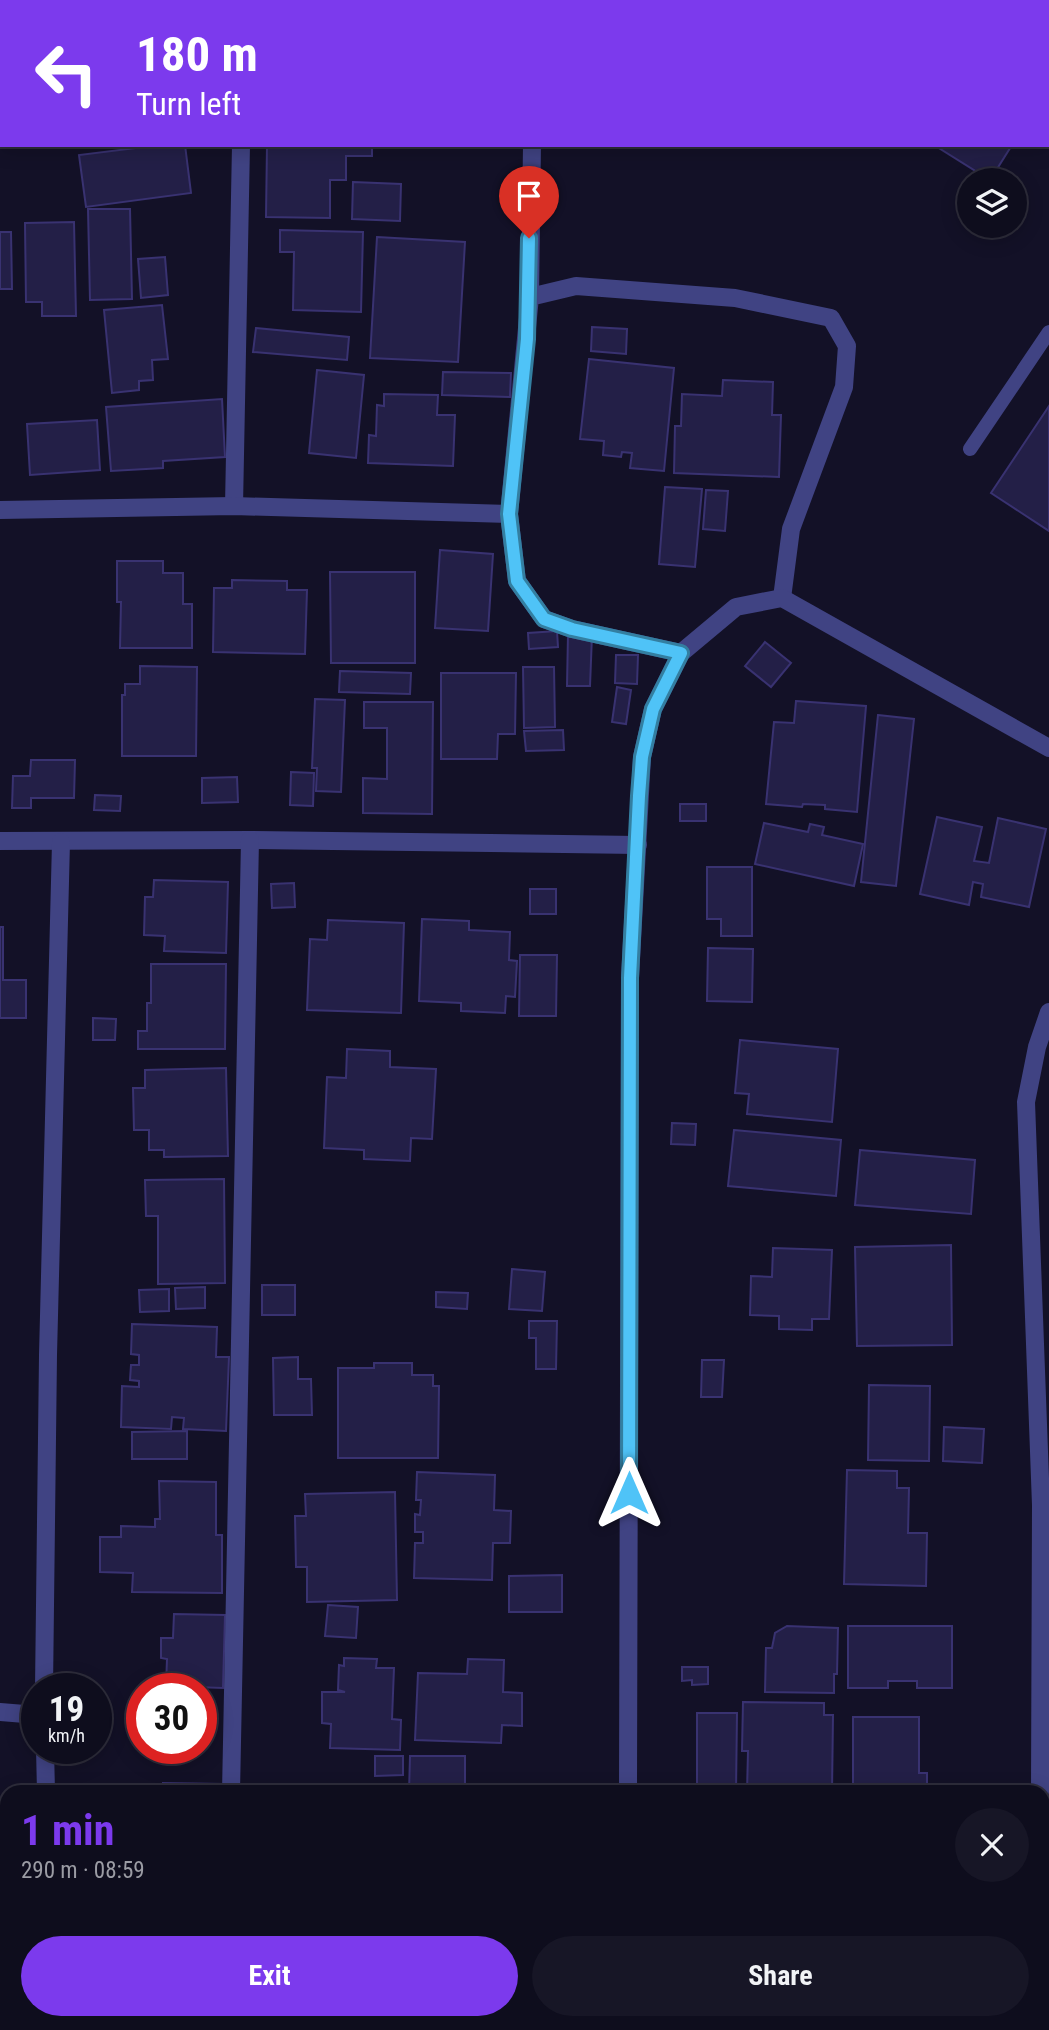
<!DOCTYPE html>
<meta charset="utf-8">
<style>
body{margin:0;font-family:"Roboto Condensed",sans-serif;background:#171626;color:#f1f3f6;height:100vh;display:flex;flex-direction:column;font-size:26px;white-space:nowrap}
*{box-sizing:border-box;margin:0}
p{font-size:23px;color:#9b9ca4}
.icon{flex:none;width:38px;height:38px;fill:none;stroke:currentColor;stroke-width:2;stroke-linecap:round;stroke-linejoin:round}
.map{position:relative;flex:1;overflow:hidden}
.panel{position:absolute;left:0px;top:1785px;width:1050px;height:245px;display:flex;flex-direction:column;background:#0e0d1d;border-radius:21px 21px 0 0;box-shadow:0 4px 18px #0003,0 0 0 2px #2e2d3b}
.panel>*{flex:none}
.hud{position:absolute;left:0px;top:0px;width:1050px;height:147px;box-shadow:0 4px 18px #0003,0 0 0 2px #2e2d3b;background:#7c3aed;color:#fff;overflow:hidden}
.controls{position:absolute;left:957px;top:168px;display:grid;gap:14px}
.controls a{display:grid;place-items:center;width:70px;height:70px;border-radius:50%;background:#0e0d1d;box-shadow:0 4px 18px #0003,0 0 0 2px #2e2d3b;font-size:35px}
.speed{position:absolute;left:21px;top:1673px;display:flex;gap:14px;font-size:35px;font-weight:700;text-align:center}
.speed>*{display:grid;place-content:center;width:91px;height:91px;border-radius:50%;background:#0e0d1d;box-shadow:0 4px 18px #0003,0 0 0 2px #2e2d3b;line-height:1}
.speed small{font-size:18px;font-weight:400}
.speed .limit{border:10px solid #d22;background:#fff;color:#111}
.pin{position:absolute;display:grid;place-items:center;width:60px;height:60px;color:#fff;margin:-72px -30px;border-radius:50% 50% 50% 0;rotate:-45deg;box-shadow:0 0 7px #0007}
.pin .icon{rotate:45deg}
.me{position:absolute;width:77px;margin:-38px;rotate:0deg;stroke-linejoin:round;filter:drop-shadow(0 0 5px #0008)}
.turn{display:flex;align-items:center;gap:24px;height:147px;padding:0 21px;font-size:32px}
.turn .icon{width:91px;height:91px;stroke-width:2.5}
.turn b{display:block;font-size:49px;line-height:60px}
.round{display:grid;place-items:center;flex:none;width:74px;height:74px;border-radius:37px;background:#171626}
.head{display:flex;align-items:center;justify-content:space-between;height:119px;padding:0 21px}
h1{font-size:42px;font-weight:700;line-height:52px;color:#7c3aed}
.action{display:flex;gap:14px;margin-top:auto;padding:14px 21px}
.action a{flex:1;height:80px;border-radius:42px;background:#7c3aed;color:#fff;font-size:28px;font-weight:700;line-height:80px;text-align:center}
.action a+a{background:#171626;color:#f1f3f6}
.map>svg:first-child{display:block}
.building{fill:#231f47;stroke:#393271;stroke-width:2}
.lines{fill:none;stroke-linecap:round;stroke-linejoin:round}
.lane{stroke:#404383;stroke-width:14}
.street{stroke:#404383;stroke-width:18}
.route-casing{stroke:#337fa1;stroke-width:18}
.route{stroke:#4fc3f7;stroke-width:12}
</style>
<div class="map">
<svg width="1049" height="2030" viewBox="0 0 1049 2030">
<rect width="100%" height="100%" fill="#131127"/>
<g class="building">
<path d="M701 0H744L743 2Z"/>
<path d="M779 0H1049V89L1048 2Z"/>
<path d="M160 145H185L191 193 86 207 79 155Z"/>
<path d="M267 145H372V156H346V180H330V218L266 217Z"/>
<path d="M934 145H1012L990 180Z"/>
<path d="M353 182 401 184 400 221 352 219Z"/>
<path d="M88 209H130L132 299 90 300Z"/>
<path d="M74 222 76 316H42V302H26L25 223Z"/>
<path d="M280 230 363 232 361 312 293 310 294 252H280Z"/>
<path d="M0 232H11L12 289H0Z"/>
<path d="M377 237 465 242 458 362 370 358Z"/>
<path d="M165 257 168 295 141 298 138 259Z"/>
<path d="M162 305 168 359 152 360 153 380 139 381V390L112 393 104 310Z"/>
<path d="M592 327 627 329 626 354 591 351Z"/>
<path d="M256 328 349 337 347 360 253 352Z"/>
<path d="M589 359 674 368 664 471 630 468 632 453 622 452 621 457 603 455 604 441 580 439Z"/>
<path d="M317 370 364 375 356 458 309 453Z"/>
<path d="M443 372 511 373 510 397 442 395Z"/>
<path d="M723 380 773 382 772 415H781L779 477 674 473 675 426H681L682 394 722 396Z"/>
<path d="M384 394 438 395 437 415H455L453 466 368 463 369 435 376 436 377 405 384 406Z"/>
<path d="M222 399 225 457 163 461V468L111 471 106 407Z"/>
<path d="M1049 406V531L991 493Z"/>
<path d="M97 420 100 470 30 475 27 424Z"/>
<path d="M665 487 702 489 695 567 659 564Z"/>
<path d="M706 490 728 491 725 531 703 529Z"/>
<path d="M440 550 493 554 488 631 435 628Z"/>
<path d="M117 561H163V573H183V604H192V648H120L121 602H117Z"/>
<path d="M330 572H415V663H331Z"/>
<path d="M232 580 287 581V590H307L305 654 213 652 214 588H232Z"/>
<path d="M557 631 558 647 529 649 528 633Z"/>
<path d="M568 634 592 635 590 686H567Z"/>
<path d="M765 642 791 663 771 687 745 666Z"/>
<path d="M616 655H638L637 684 615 683Z"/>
<path d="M140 666 197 667 196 756H122V695H125V684H140Z"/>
<path d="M523 667H554L555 727 524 728Z"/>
<path d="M340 671 411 673 410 694 339 692Z"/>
<path d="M441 673H516L515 734H498L497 759H441Z"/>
<path d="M617 687 631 690 626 724 612 722Z"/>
<path d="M315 699 345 700 341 792 316 791 317 768H312Z"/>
<path d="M796 701 866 706 857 812 825 809V805L803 804 802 807 766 804 774 722 794 723Z"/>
<path d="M364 702H433L432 814 363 813V778L387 779V728H364Z"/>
<path d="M878 715 914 719 896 886 861 882Z"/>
<path d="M563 730 564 750 526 751 524 731Z"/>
<path d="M31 760H75L74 798H31V808H12L13 776H30Z"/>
<path d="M291 772 314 773 313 806 290 805Z"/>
<path d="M237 777 238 802 202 803V778Z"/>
<path d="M95 795 121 796 120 811 94 810Z"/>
<rect x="680" y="804" width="26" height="17"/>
<path d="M937 817 982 827 974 861 989 863 998 818 1046 829 1029 907 981 897 983 884 973 882 969 905 920 894Z"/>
<path d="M764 823 808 832 810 824 824 827 822 835 863 844 854 886 755 864Z"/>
<path d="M707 867H752V936H721V919H707Z"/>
<path d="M154 880 228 882 226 953 164 951 165 936 144 935 145 897H153Z"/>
<path d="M294 883 295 907 272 908 271 884Z"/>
<rect x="530" y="889" width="26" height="25"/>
<path d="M422 919 469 921V930L510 932 509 960 517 961 515 997 506 996 505 1013 461 1011V1003L419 1001Z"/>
<path d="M328 920 404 923 401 1013 307 1010 310 939 327 940Z"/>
<path d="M0 927H3V980H26V1018H0Z"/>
<path d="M708 948 753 949 752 1002 707 1001Z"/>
<path d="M520 955H557L556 1016H519Z"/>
<path d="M151 964H226L225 1049H138V1031H147V1003H151Z"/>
<path d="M93 1018 116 1019 115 1040H93Z"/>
<path d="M740 1040 838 1049 832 1122 747 1114 749 1094 735 1093Z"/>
<path d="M347 1049 390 1051V1067L436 1069 432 1139 411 1138 410 1161 364 1159V1150L324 1148 327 1077 346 1078Z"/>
<path d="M226 1068 228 1156 164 1157V1150H149V1130H134L133 1088H145V1070Z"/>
<path d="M672 1123 696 1124 695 1145 671 1144Z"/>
<path d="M734 1130 841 1140 836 1196 728 1186Z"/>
<path d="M860 1150 975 1160 971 1214 855 1205Z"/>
<path d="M224 1179 225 1283 158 1284V1216H146L145 1180Z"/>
<path d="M951 1245 952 1345 857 1346 855 1247Z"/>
<path d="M773 1248 832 1250 829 1319H812V1330L779 1329V1316L750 1315 751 1276 772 1277Z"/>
<path d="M512 1269 545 1272 542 1311 509 1309Z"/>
<rect x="262" y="1285" width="33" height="30"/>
<path d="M205 1287V1308L176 1309 175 1288Z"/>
<path d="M169 1289V1311L140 1312 139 1290Z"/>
<path d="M436 1292 468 1293 467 1309 436 1307Z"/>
<path d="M529 1321H557L556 1369H536V1338H529Z"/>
<path d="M132 1324 217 1327 216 1357H229L226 1431 183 1429 184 1418 172 1417 171 1429 121 1427 122 1386 139 1387V1381L130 1380 131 1365H139V1355L131 1354Z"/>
<path d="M298 1357V1379H311L312 1415H274L273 1358Z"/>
<path d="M702 1360H724L722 1397H701Z"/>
<path d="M374 1363H412V1375H433V1386H439L438 1458H338V1368H374Z"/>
<path d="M869 1385 930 1386 929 1461 868 1460Z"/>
<path d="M944 1427 984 1429 982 1463 943 1461Z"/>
<path d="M187 1431V1459H132V1432Z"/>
<path d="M847 1470 897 1471V1488H909L908 1533H927L926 1586 844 1584Z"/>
<path d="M417 1472 495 1475 494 1510 511 1511 510 1543H493L492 1580 414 1578 415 1543H423V1532H415V1514L420 1515 421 1500H416Z"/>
<path d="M159 1481 216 1482V1535H222V1593L132 1592 133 1573 100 1572V1537H121V1526L155 1527V1519H160Z"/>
<path d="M395 1492 397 1600 307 1602V1567H296L295 1516H306L305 1494Z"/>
<path d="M562 1575V1612H509V1576Z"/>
<path d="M328 1605 358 1607 356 1638 325 1636Z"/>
<path d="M174 1614 225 1615 223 1688 166 1686 167 1659 161 1658V1638H173Z"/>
<path d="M787 1626 838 1628 837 1674H834V1693L765 1692 766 1648H772L775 1633Z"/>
<path d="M848 1626H952V1688H917V1681H888V1688H848Z"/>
<path d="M344 1658 377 1659 376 1668H394L392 1719 401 1720 400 1750 330 1748 331 1724 322 1723V1692H345L338 1690 339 1665 344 1666Z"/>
<path d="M468 1659 504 1660 503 1692 522 1693V1726L502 1725 501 1743 415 1740 418 1673 467 1674Z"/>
<path d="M682 1667H708V1684L692 1685V1680L682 1681Z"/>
<path d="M743 1702 824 1703V1715H833L832 1792H747L748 1751H742Z"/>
<path d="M697 1713H737L736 1792 697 1791Z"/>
<path d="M853 1717H919V1773H927V1792H853Z"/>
<path d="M375 1756H403V1775L375 1776Z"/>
<path d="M410 1756H465V1792H409Z"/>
<path d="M163 1783 224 1784V1792H163Z"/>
<rect x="84" y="2023" width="16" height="7"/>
<path d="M188 2023H219V2030H187Z"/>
<rect x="322" y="2023" width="68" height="7"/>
<rect x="400" y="2023" width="75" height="7"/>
<rect x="482" y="2023" width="23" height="7"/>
<rect x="509" y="2023" width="38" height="7"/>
<path d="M877 2023H980V2030H876Z"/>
<path d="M307 2024V2030H262V2025Z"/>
</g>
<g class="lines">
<path class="lane" d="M970 449 1049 332"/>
<g class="street">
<path d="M248 2 249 0"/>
<path d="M536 2V0"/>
<path d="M530 297 532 145"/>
<path d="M234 506 241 145"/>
<path d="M0 510 234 506 509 514 517 581 544 619 572 629 681 653"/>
<path d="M509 514 530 297 576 286 735 298 831 318 847 346 844 387 791 529 782 598"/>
<path d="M0 841 250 840 638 845"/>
<path d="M44 1689 48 1355 61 842"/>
<path d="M0 1712 37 1715"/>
<path d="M45 1748 46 1792"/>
<path d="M231 1792 250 840"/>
<path d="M628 1792 630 978 642 757 653 709 681 653 736 607 782 598 1049 748"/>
<path d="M1040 1792 1041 1505 1026 1102 1037 1047 1049 1012"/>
<path d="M1043 2002 1049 2001"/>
<path d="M53 2030 54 2023"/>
<path d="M228 2030V2023"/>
<path d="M628 2030V2023"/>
<path d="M1039 2030V2023"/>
</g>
</g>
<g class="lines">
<g class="route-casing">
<path id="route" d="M529 238 527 339 509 514 517 581 544 619 572 629 681 653 653 709 642 757 639 796 630 978 629 1493"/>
</g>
<use href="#route" class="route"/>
</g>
</svg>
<div class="controls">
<a><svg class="icon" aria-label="layers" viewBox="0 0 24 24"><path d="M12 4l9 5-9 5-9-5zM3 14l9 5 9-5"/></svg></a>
</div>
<div class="speed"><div>19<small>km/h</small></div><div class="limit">30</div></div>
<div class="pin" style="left:529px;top:238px;background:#d93025"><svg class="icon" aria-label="arrive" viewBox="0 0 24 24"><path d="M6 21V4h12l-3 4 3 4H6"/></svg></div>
<svg class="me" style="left:629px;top:1493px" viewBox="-20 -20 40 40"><path d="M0-17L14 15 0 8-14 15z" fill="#4fc3f7" stroke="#fff" stroke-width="4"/></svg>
<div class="hud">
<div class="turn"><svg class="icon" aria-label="left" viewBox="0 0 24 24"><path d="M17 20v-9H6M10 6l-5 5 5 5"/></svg><div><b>180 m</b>Turn left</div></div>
</div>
<section class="panel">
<div class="head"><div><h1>1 min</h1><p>290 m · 08:59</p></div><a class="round"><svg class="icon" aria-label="close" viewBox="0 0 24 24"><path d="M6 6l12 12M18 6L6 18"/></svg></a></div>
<div class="action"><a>Exit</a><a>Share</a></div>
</section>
</div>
